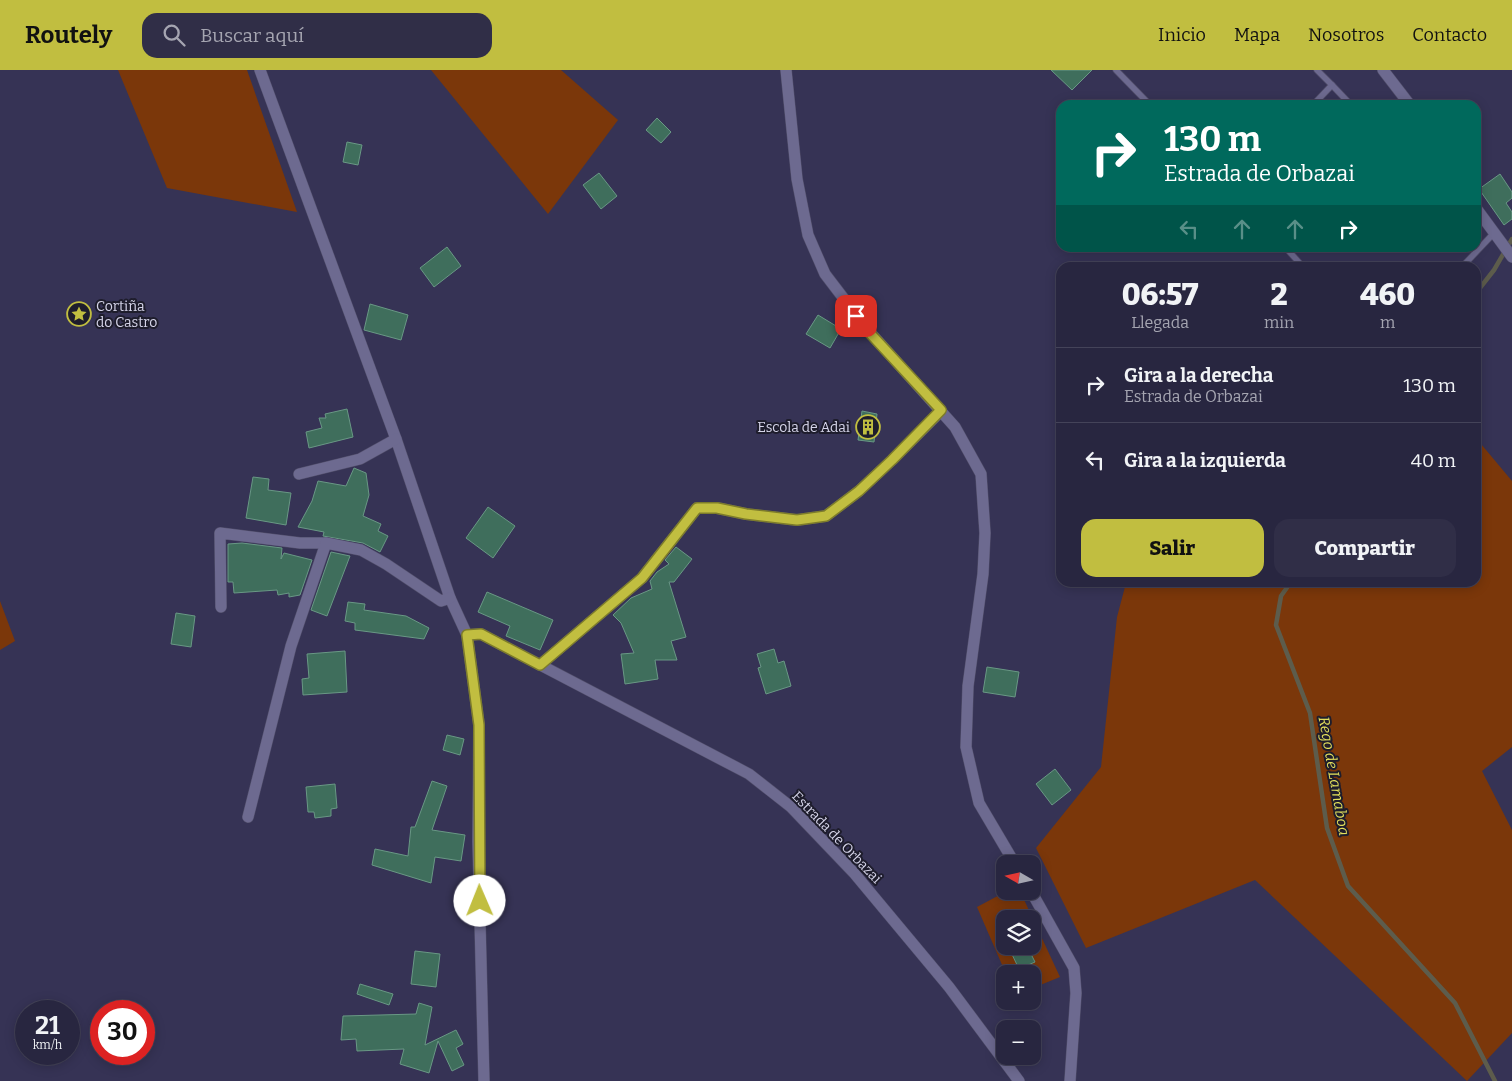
<!DOCTYPE html>
<html lang="es">
<meta charset="utf-8">
<style>
body{margin:0;font-family:Bitter,serif;background:#302e47;color:#f1f3f6;height:100vh;display:flex;flex-direction:column;font-size:19px;white-space:nowrap}
*{box-sizing:border-box;margin:0}
p{font-size:16px;color:#a5a5b1}
.icon{flex:none;width:28px;height:28px;fill:none;stroke:currentColor;stroke-width:2;stroke-linecap:round;stroke-linejoin:round}
.map{position:relative;flex:1;overflow:hidden}
.sheet{position:absolute;left:1056px;top:192px;width:425px;height:325px;display:flex;flex-direction:column;background:#282640;border-radius:15px;box-shadow:0 2px 12px #0003,0 0 0 1px #444359}
.sheet>*{flex:none}
.top-card{position:absolute;left:1056px;top:30px;width:425px;height:152px;border-radius:15px;box-shadow:0 2px 12px #0003,0 0 0 1px #444359;background:#00695c;color:#fff;overflow:hidden}
.needle{width:32px;rotate:279deg}
.buttons{position:absolute;left:996px;top:785px;display:grid;gap:10px}
.buttons a{display:grid;place-items:center;width:45px;height:45px;border-radius:10px;background:#282640;box-shadow:0 2px 12px #0003,0 0 0 1px #444359;font-size:25px}
.speed{position:absolute;left:15px;top:930px;display:flex;gap:10px;font-size:25px;font-weight:700;text-align:center}
.speed>*{display:grid;place-content:center;width:65px;height:65px;border-radius:50%;background:#282640;box-shadow:0 2px 12px #0003,0 0 0 1px #444359;line-height:1}
.speed small{font-size:12px;font-weight:400}
.speed .limit{border:8px solid #d22;background:#fff;color:#111}
.pin{position:absolute;display:grid;place-items:center;width:42px;height:42px;color:#fff;margin:-21px;border-radius:10px;box-shadow:0 2px 8px #0006}
.me{position:absolute;width:55px;margin:-28px;rotate:359deg;stroke-linejoin:round;filter:drop-shadow(0 0 4px #0008)}
.turn{display:flex;align-items:center;gap:18px;height:105px;padding:0 25px;font-size:22px}
.turn .icon{width:65px;height:65px;stroke-width:2.5}
.turn b{display:block;font-size:35px;line-height:42px}
.lanes{display:flex;align-items:center;height:48px;padding:0 25px;background:#0003;justify-content:center;gap:25px;direction:ltr}
.lanes .off{opacity:.35}
.eta{display:flex;justify-content:space-evenly;align-items:center;height:85px;text-align:center}
.eta b{font-size:30px;font-weight:800;line-height:35px}
.button{display:flex;gap:10px;margin-top:auto;padding:10px 25px}
.button a{flex:1;height:58px;border-radius:15px;background:#c1be40;color:#111;font-size:20px;font-weight:800;line-height:58px;text-align:center}
.button a+a{background:#302e47;color:#f1f3f6}
ul{padding:0;list-style:none}
li{display:flex;align-items:center;gap:15px;height:75px;padding:0 25px;border-top:1px solid #444359}
li div{flex:1}
li b{display:block;font-size:19px}
li em{font-style:normal}
header{display:flex;align-items:center;gap:30px;box-sizing:border-box;height:70px;padding:0 25px;background:#c1be40;color:#111}
header strong{font-size:24px}
nav{display:flex;gap:28px;margin-inline-start:auto;font-size:18px}
.search{width:350px;height:45px;background:#302e47;display:flex;align-items:center;gap:12px;box-sizing:border-box;padding:0 18px;border-radius:15px;color:#a5a5b1;font-size:19px}
.map>svg:first-child{display:block}
.green{fill:#7b370a;fill-rule:evenodd}
.lines{fill:none;stroke-linecap:round;stroke-linejoin:round}
.stream{stroke:#5d5c4c;stroke-width:4.5}
.building{fill:#3f6e5c;stroke:#699885}
.service-casing{stroke:#514e6a;stroke-width:7}
.minor-casing{stroke:#514e6a;stroke-width:12}
.service{stroke:#6d6a90;stroke-width:5.5}
.minor{stroke:#6d6a90;stroke-width:11}
.route-casing{stroke:#7d7c2a;stroke-width:12}
.route{stroke:#c1be40;stroke-width:9}
.labels{text-anchor:middle;stroke-width:4;stroke-linejoin:round;paint-order:stroke}
.poi-label{font-size:14px;fill:#d5d4e9;stroke:#1e1d2c;text-anchor:start}
.street-label{font-size:14px;fill:#d5d4e9;stroke:#1e1d2c}
.water-label{font-size:15px;font-style:italic;fill:#e2df5c;stroke:#1e1d2c}
</style>
<header>
<strong>Routely</strong>
<div class="search"><svg class="icon" aria-label="search" viewBox="0 0 24 24"><circle cx="10" cy="10" r="6"/><path d="M15 15l6 6"/></svg>Buscar aquí</div>
<nav><a>Inicio</a><a>Mapa</a><a>Nosotros</a><a>Contacto</a></nav>
</header>
<div class="map">
<svg width="1512" height="1011" viewBox="0 0 1512 1011">
<rect width="100%" height="100%" fill="#363355"/>
<g class="green">
<path d="M118 0H247L297 142 167 118Z"/>
<path d="M431 0H561L618 50 548 144Z"/>
<path d="M1476 368 1512 411V677L1482 701 1512 760V963L1467 1011 1255 810 1086 878 1036 778 1101 697 1117 547 1126 513 1476 512Z"/>
<path d="M0 531 15 571 0 580Z"/>
<path d="M1007 821H1020L1060 907 1033 918 1032 904H1006L977 837ZM1005 849H1032V876H1005Z"/>
</g>
<g class="lines">
<g class="stream">
<path d="M1476 223 1494 200 1512 169"/>
<path d="M1291 512 1281 526 1276 555 1310 643 1327 758 1348 816 1455 933 1495 1011"/>
</g>
</g>
<g class="building">
<path d="M1051 0H1092L1072 20Z"/>
<path d="M657 48 671 62 661 73 646 60Z"/>
<path d="M347 72 362 75 358 95 343 92Z"/>
<path d="M599 103 617 126 601 139 583 115Z"/>
<path d="M1500 104 1512 122V128L1506 133 1512 142V149L1504 155 1479 119Z"/>
<path d="M447 177 461 196 434 217 420 198Z"/>
<path d="M370 234 408 245 401 270 364 260Z"/>
<path d="M818 245 841 259 830 278 806 264Z"/>
<path d="M347 339 353 367 309 378 306 362 322 358 319 348H326L325 344Z"/>
<path d="M862 341 877 344 874 372 858 370Z"/>
<path d="M354 398 366 403 369 425 363 446 381 454 378 461 388 466 380 482 363 473 323 466 324 462 298 457 312 431 318 411 346 416Z"/>
<path d="M253 407 269 409 268 420 291 423 286 455 246 448Z"/>
<path d="M488 437 515 456 493 488 466 468Z"/>
<path d="M242 473 282 478 281 489 284 483 312 490 300 525 289 527V523L278 525 277 520 234 523 233 512H228V474Z"/>
<path d="M676 477 692 489 674 512H669L686 567 671 571 677 590H655L658 609 625 614 621 584 634 583 621 553 613 545 631 528 652 519 650 511 657 502 669 494 665 490Z"/>
<path d="M331 482 350 486 327 546 311 540Z"/>
<path d="M487 522 553 550 540 580 506 566 510 556 478 542Z"/>
<path d="M348 532 365 534 364 540 406 546 429 558 424 569 355 560V553L345 551Z"/>
<path d="M176 543 195 546 191 577 171 574Z"/>
<path d="M774 579 778 593 784 591 791 616 766 624 758 598 761 597 757 584Z"/>
<path d="M345 581 347 622 303 625 302 609 309 608 307 584Z"/>
<path d="M987 597 1019 602 1015 627 983 622Z"/>
<path d="M447 665 464 669 460 685 443 680Z"/>
<path d="M1055 699 1071 720 1052 735 1036 714Z"/>
<path d="M432 711 447 716 432 760 465 765 461 791 435 787 431 813 372 795 375 779 408 786 411 757H415Z"/>
<path d="M335 714 337 738 331 739V746L315 748 314 742H308L306 717Z"/>
<path d="M1008 876H1027L1035 892 1019 899Z"/>
<path d="M415 881 440 884 436 917 411 914Z"/>
<path d="M360 914 393 924 389 935 357 924Z"/>
<path d="M419 933 432 937 425 975 456 960 463 974 456 978 464 995 452 1001 438 971 429 1003 400 994 404 979 357 981 356 969 341 970 343 946 416 944Z"/>
</g>
<g class="lines">
<g class="service-casing">
<g id="service">
<path d="M1116 0 1150 35"/>
<path d="M1332 15 1351 35"/>
<path d="M1313 35 1332 15 1317 0"/>
<path d="M1286 178 1304 198"/>
<path d="M1461 198 1494 163"/>
</g>
</g>
<g class="minor-casing">
<g id="minor">
<path d="M260 0 396 369 450 528 467 565 479 655 478 772 484 1011"/>
<path d="M786 0 797 109 808 165 825 204 867 259 955 357 981 404 985 463 983 504 968 616 966 677 979 733 1015 794"/>
<path d="M1383 0 1410 35"/>
<path d="M1476 138 1512 187"/>
<path d="M299 404 360 389 396 369"/>
<path d="M221 537 220 463 300 473H326"/>
<path d="M467 565 481 564 749 704 791 737 854 803 949 917 1019 1011"/>
<path d="M540 595 642 508 697 438H717L746 444 797 450 826 446 859 421 892 390 941 341"/>
<path d="M248 747 291 576 326 473 361 480 386 494 441 531 450 528"/>
<path d="M1031 821 1074 898 1076 923 1070 1011"/>
</g>
</g>
<use href="#service" class="service"/>
<use href="#minor" class="minor"/>
</g>
<g class="lines">
<g class="route-casing">
<path id="route" d="M480 831 479 655 467 565 481 564 540 595 642 508 697 438H717L746 444 797 450 826 446 859 421 892 390 941 340 867 260 856 246"/>
</g>
<use href="#route" class="route"/>
</g>
<defs>
<g id="sight-ring" transform="scale(1.25)"><circle r="9.5" fill="#1e1d2c" stroke="#c1be40" stroke-width="1.5"/><path d="M0-6L1.8-2.2L6-1.7L2.9 1.2L3.7 5.4L0 3.3L-3.7 5.4L-2.9 1.2L-6-1.7L-1.8-2.2Z" fill="#c1be40"/></g>
<g id="building-ring" transform="scale(1.25)"><circle r="9.5" fill="#1e1d2c" stroke="#c1be40" stroke-width="1.5"/><path d="M-4-6H4V6H1V3H-1V6H-4ZM-2.5-4.3h1.7v1.8h-1.7ZM.8-4.3h1.7v1.8H.8ZM-2.5-1h1.7V.8h-1.7ZM.8-1h1.7V.8H.8Z" fill="#c1be40"/></g>
</defs>
<g fill-rule="evenodd">
<use href="#sight-ring" x="79" y="244"/>
<use href="#building-ring" x="868" y="357"/>
</g>
<g class="labels">
<g class="poi-label">
<text x="96" y="241">Cortiña<tspan x="96" dy="16">do Castro</tspan></text>
<text x="850" y="362" text-anchor="end">Escola de Adai</text>
</g>
<g class="street-label">
<text transform="translate(837 767) rotate(46)" y="5">Estrada de Orbazai</text>
</g>
<g class="water-label">
<text transform="translate(1334 706) rotate(80)" y="5">Rego de Lamaboa</text>
</g>
</g>
</svg>
<div class="buttons">
<a><svg class="needle" viewBox="-14 -14 28 28"><path d="M0-13l5 13h-10z" fill="#e53935"/><path d="M0 13l5-13h-10z" fill="#a5a5b1"/></svg></a>
<a><svg class="icon" aria-label="layers" viewBox="0 0 24 24"><path d="M12 4l9 5-9 5-9-5zM3 14l9 5 9-5"/></svg></a>
<a>+</a>
<a>−</a>
</div>
<div class="speed"><div>21<small>km/h</small></div><div class="limit">30</div></div>
<div class="pin" style="left:856px;top:246px;background:#d93025"><svg class="icon" aria-label="arrive" viewBox="0 0 24 24"><path d="M6 21V4h12l-3 4 3 4H6"/></svg></div>
<svg class="me" style="left:480px;top:831px" viewBox="-20 -20 40 40"><circle r="19" fill="#fff"/><path d="M0-13L10 11 0 6-10 11z" fill="#c1be40"/></svg>
<div class="top-card">
<div class="turn"><svg class="icon" aria-label="right" viewBox="0 0 24 24"><path d="M7 20v-9h11M14 6l5 5-5 5"/></svg><div><b>130 m</b>Estrada de Orbazai</div></div>
<div class="lanes"><svg class="icon off" aria-label="left" viewBox="0 0 24 24"><path d="M17 20v-9H6M10 6l-5 5 5 5"/></svg><svg class="icon off" aria-label="ahead" viewBox="0 0 24 24"><path d="M12 20V5M6 11l6-6 6 6"/></svg><svg class="icon off" aria-label="ahead" viewBox="0 0 24 24"><path d="M12 20V5M6 11l6-6 6 6"/></svg><svg class="icon" aria-label="right" viewBox="0 0 24 24"><path d="M7 20v-9h11M14 6l5 5-5 5"/></svg></div>
</div>
<section class="sheet">
<div class="eta">
<div><b>06:57</b><p>Llegada</p></div>
<div><b>2</b><p>min</p></div>
<div><b>460</b><p>m</p></div>
</div>
<ul>
<li><svg class="icon" aria-label="right" viewBox="0 0 24 24"><path d="M7 20v-9h11M14 6l5 5-5 5"/></svg><div><b>Gira a la derecha</b><p>Estrada de Orbazai</p></div><em>130 m</em></li>
<li><svg class="icon" aria-label="left" viewBox="0 0 24 24"><path d="M17 20v-9H6M10 6l-5 5 5 5"/></svg><div><b>Gira a la izquierda</b></div><em>40 m</em></li>
</ul>
<div class="button"><a>Salir</a><a>Compartir</a></div>
</section>
</div>
